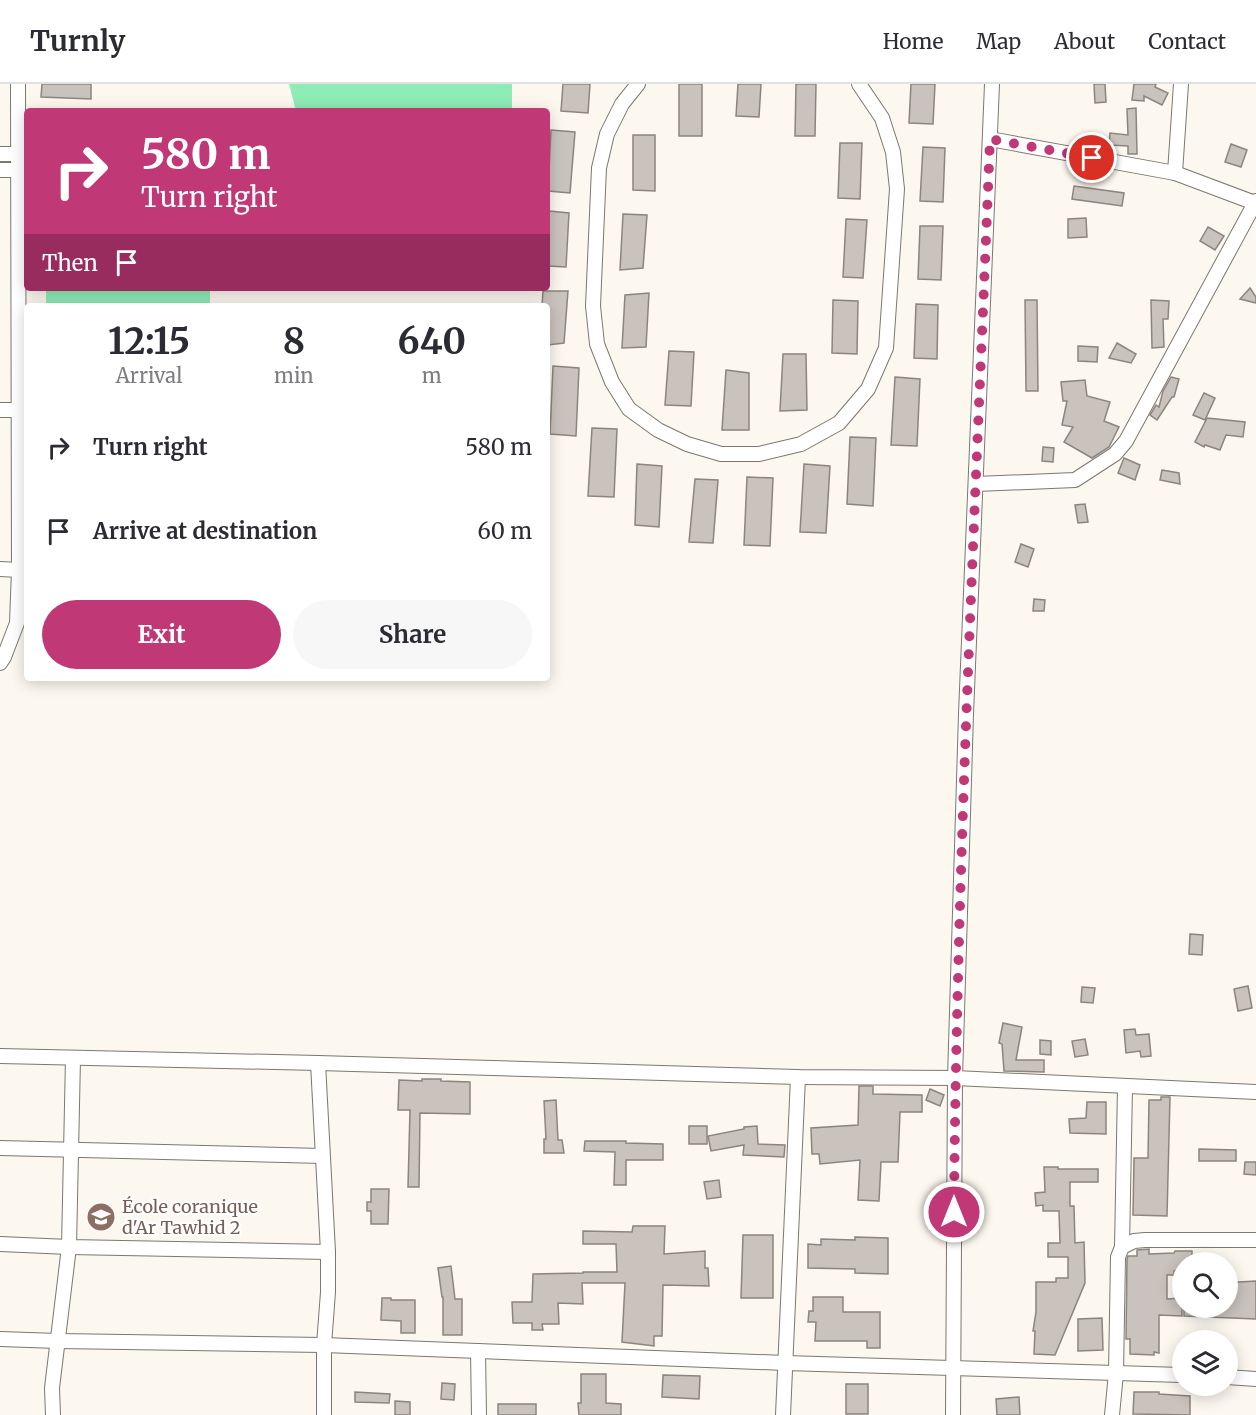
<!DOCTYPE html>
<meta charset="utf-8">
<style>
body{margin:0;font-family:Merriweather,serif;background:#f7f7f7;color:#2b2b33;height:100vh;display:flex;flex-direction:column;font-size:22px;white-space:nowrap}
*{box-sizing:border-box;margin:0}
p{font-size:20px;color:#7c7c81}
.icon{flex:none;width:33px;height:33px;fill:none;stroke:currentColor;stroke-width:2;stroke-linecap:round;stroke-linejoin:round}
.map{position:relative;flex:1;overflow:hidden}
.panel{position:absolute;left:24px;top:219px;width:526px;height:378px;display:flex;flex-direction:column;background:#fff;border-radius:6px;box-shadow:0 3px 15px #0003}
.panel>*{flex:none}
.top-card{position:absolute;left:24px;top:24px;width:526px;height:183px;border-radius:6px;box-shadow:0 3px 15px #0003;background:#c03876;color:#fff;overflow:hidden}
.controls{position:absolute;left:1172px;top:1168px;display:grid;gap:12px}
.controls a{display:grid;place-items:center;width:66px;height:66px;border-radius:50%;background:#fff;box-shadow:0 3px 15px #0003;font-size:30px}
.pin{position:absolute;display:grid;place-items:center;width:51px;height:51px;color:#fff;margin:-26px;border:3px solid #fff;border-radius:50%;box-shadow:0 2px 6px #0007}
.me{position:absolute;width:66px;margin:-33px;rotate:0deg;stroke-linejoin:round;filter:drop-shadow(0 0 4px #0008)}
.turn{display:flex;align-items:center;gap:21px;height:126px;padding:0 18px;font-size:27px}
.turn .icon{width:78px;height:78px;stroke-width:2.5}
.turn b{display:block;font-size:42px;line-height:51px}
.then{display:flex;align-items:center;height:57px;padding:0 18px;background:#0003;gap:12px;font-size:22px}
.eta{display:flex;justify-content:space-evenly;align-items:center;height:102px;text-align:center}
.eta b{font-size:36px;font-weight:700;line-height:42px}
.action{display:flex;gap:12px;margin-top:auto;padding:12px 18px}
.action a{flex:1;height:69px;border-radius:36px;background:#c03876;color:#fff;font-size:24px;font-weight:700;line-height:69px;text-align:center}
.action a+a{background:#f7f7f7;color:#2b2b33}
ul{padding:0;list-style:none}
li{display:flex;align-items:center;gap:18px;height:84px;padding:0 18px}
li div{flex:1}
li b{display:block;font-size:22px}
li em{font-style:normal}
header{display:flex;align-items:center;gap:36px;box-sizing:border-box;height:84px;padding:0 30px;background:#fff;border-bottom:2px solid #e1e1e2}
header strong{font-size:28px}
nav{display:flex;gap:33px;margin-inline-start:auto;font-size:21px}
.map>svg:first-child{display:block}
.green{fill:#8eecb5}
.building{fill:#cac2bc;stroke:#8c857f;stroke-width:1.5}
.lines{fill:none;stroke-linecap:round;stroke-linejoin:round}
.minor-casing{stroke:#7c7770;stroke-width:16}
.minor{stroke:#fff;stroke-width:14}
.route{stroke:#c03876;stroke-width:10;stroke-dasharray:0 18}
.labels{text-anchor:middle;stroke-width:4.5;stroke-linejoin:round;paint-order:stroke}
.education-label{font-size:18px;fill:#785e54;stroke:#fff;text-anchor:start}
</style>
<header>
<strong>Turnly</strong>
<nav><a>Home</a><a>Map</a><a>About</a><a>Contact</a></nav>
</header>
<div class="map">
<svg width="1256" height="1331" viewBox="0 0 1256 1331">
<rect width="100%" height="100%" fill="#fcf7ef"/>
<g class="green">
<path d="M289 0H512V27H296Z"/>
<rect x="46" y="204" width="164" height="18"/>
</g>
<g class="building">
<path d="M42 0H91V15L41 13Z"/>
<path d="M563 0H590L588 29 561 27Z"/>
<rect x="679" y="0" width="23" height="52"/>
<path d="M738 0H761L759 33 736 32Z"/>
<path d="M796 0H816L815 52H795Z"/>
<path d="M911 0H935L933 40 909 39Z"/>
<path d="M1094 0H1105L1106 18 1095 19Z"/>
<path d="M1134 0H1156L1155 3 1168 9 1162 21 1144 12V17L1132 16Z"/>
<path d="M1136 24 1137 70H1128V62L1109 61 1110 49 1128 51 1127 25Z"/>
<path d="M551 46 575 48 570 109 548 107Z"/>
<path d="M633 51H655V107L633 106Z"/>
<path d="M840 59H862L860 115 838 114Z"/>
<path d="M1231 60 1247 66 1241 83 1225 78Z"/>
<path d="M923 63 945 64 943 118 920 117Z"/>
<path d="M1074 102 1124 109 1122 122 1072 115Z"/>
<path d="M549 127 569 129 566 183 548 182Z"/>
<path d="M623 130 647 131 643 184 620 186Z"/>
<path d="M1086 134 1087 153 1068 154V135Z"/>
<path d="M846 135 867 136 863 194 843 193Z"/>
<path d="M920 142H943L941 196 918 195Z"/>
<path d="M1208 143 1224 152 1215 166 1200 157Z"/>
<path d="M1250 204 1256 213V219L1240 215Z"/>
<path d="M543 207H568L564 259 548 261V222H542Z"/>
<path d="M649 209 646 263 622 264 625 211Z"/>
<path d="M833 216 858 217 857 270 832 269Z"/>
<path d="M1025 216H1037L1038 307H1026Z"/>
<path d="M1151 216 1169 217 1168 235H1163L1164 263 1152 264Z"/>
<path d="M916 220 938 221 937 275 914 274Z"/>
<path d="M1117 259 1136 270 1131 279 1109 274Z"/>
<path d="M1078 262 1098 263 1097 278 1078 277Z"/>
<path d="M669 267 694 268 691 322 665 321Z"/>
<path d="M783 270H806L807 326 780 327Z"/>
<path d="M553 282 579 284 576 352 550 350Z"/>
<path d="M726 286 749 289V346H722Z"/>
<path d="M895 293 920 295 917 362 891 361Z"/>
<path d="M1171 293 1179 295 1174 313H1172L1157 336 1150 331 1156 321 1159 323 1163 307Z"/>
<path d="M1085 296 1087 312 1110 318 1104 337 1119 343 1109 363 1092 374 1064 358 1073 343 1062 341 1067 317H1063L1061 298Z"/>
<path d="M1204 309 1215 314 1205 336 1193 331Z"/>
<path d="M1207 334 1245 338 1243 353 1226 351 1220 366 1205 361 1204 363 1195 358Z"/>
<path d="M592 344 617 345 614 413 588 412Z"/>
<path d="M850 353 876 354 873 422 847 420Z"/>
<path d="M1043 363 1054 364 1053 378 1042 377Z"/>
<path d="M1124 374 1140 381 1135 396 1118 389Z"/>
<path d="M637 380 662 382 659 443 635 441Z"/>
<path d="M804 380 830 382 826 449 800 448Z"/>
<path d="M1162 386 1179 389 1180 400 1160 396Z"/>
<path d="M747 393 773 394 770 462 744 461Z"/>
<path d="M695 395 718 396 713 459 689 458Z"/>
<path d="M1085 420 1088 438 1078 439 1075 421Z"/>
<path d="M1021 460 1034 465 1028 483 1015 478Z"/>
<path d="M1034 515 1045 516 1044 527H1033Z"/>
<path d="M1190 850 1203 851 1202 871 1189 870Z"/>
<path d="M1248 902 1252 924 1238 927 1234 905Z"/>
<path d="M1082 903 1095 904 1093 919 1081 918Z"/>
<path d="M1003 939 1022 943 1016 976H1044V988L1004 987 1002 960 999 959Z"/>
<path d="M1135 945 1136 951 1149 950 1151 972 1141 973 1140 967 1126 969 1124 946Z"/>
<path d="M1085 955 1088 971 1075 973 1072 957Z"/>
<path d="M1040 956 1051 957V971L1040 970Z"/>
<path d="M422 995H441V997L470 998V1030L420 1029 419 1103H408L410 1026H398L399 996 422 997Z"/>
<path d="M859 1002H873V1010L922 1011V1028H900L898 1078H881L879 1117 858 1116 860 1076 820 1080 819 1070H812L811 1044 858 1041Z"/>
<path d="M930 1005 944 1011 940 1022 926 1016Z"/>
<path d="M1161 1013H1170L1167 1132 1133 1131 1134 1074H1148L1149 1016H1161Z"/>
<path d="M556 1016 558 1056H562L564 1069H544V1055H546L544 1017Z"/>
<path d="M1087 1018H1106V1050L1070 1049 1069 1035 1086 1034Z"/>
<rect x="689" y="1042" width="18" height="18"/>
<path d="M757 1042 758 1060 785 1061 784 1073 743 1071 744 1061 711 1067 708 1052 744 1045V1043Z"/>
<path d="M585 1057H626V1059L663 1060V1076H626V1101H614L615 1068 584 1067Z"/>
<path d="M1199 1065 1236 1066V1077H1199Z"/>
<path d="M1245 1078H1256V1091L1244 1090Z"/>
<path d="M1044 1083H1058V1085H1098V1098H1070V1122H1074L1075 1159 1084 1158 1085 1199 1055 1271 1034 1270 1035 1247H1033L1036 1228V1198H1056V1194H1068V1173H1048V1159H1060L1059 1127H1043V1121L1036 1122 1035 1109 1045 1108Z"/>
<path d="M719 1096 721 1113 707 1115 704 1098Z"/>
<path d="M371 1105H389L388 1140H371V1127H367V1118H371Z"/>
<path d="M633 1142H665L664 1170 705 1167V1184H708L709 1202 663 1201 662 1252H654V1262L622 1258 625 1199H582L583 1220 558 1219 559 1240H542L543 1246H532V1239H513L512 1218H532L533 1190 583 1189V1188H617L616 1160H583V1147L632 1148Z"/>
<path d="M743 1151H773V1214H741Z"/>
<path d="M855 1153 888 1154V1190L855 1189V1185L808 1184V1160L821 1161V1155L855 1156Z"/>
<path d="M1149 1165V1170L1174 1169 1175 1167H1192V1179H1182V1187H1174V1191H1167V1215L1182 1214V1232L1159 1231V1269L1154 1268V1271L1130 1270V1255H1126L1127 1175 1128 1172H1137V1166Z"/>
<path d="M451 1182 455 1215H462V1251H443V1213H442L438 1184Z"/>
<path d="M1227 1196 1239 1198 1256 1197V1235L1184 1232V1224H1227Z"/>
<path d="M813 1213H843V1228H880V1264H867V1257H815L816 1238H808L809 1227H813Z"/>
<path d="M382 1214H391V1216H415V1249H401V1237L381 1236Z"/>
<path d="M1102 1234 1103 1266 1078 1267V1235Z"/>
<path d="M581 1290H606V1319L621 1320V1331H579L578 1319H581Z"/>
<path d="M663 1291 700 1292 699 1315 662 1313Z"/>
<path d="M442 1299 455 1300 454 1316 441 1315Z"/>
<rect x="846" y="1300" width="22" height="30"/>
<path d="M355 1308 390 1310 389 1319 355 1318Z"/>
<path d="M1134 1308H1159V1310L1190 1312V1331L1133 1330Z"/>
<path d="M1019 1313 1020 1331H997L996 1315Z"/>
<path d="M395 1317 410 1318V1331H395Z"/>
<rect x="498" y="1320" width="38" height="11"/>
</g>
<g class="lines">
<g class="minor-casing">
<g id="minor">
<path d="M638 0 622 20 607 50 599 84 593 222 597 260 612 298 629 325 658 346 687 360 721 370H759L801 360 839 339 868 305 886 264 897 105 893 68 882 34 859 0"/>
<path d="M990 55 1175 89 1255 119"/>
<path d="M0 70H18"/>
<path d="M0 86H18"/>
<path d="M1175 89 1181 0"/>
<path d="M0 326H18"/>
<path d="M976 400 1075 396 1115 370 1126 357 1256 117"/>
<path d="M0 485 19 486"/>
<path d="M0 579 4 573 17 539 19 486 18 0"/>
<path d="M0 972 318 979 798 993 955 994 1256 1008"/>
<path d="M318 979 328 1168V1208L324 1261V1331"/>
<path d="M0 1064 322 1072"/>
<path d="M0 1160 69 1163 328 1168"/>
<path d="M1122 1163 1134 1157 1145 1156H1256"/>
<path d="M0 1255 58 1257 324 1261 785 1279 1182 1291"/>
<path d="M478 1267 479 1331"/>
<path d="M1227 1293 1256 1295"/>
<path d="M53 1331 52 1304 69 1163 73 974"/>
<path d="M783 1331 798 993"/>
<path d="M953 1331 955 994 966 630 992 0"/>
<path d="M1112 1331 1116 1289 1118 1173 1122 1163 1125 1003"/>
</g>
</g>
<use href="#minor" class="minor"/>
</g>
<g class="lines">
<path class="route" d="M954 1128C957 770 976 413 990 55L1092 74"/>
</g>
<defs>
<g id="school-disc" transform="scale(1.5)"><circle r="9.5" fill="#8d6e63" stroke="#fff"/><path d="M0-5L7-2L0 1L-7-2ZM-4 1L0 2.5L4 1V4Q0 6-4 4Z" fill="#fff"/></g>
</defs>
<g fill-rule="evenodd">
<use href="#school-disc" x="101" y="1133"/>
</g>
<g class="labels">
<g class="education-label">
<text x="122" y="1129">École coranique<tspan x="122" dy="21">d'Ar Tawhid 2</tspan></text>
</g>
</g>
</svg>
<div class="controls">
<a><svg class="icon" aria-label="search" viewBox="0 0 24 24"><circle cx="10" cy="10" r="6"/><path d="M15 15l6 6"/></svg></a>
<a><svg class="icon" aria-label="layers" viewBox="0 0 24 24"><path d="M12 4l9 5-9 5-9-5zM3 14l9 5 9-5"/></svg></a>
</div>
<div class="pin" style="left:1092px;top:74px;background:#d93025"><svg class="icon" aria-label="arrive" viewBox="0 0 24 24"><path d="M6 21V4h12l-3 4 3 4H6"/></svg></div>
<svg class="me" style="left:954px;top:1128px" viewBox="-20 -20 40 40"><circle r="17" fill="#c03876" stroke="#fff" stroke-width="3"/><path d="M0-11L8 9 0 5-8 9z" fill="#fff"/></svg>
<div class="top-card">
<div class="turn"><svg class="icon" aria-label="right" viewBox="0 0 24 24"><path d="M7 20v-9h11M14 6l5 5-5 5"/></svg><div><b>580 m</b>Turn right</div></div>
<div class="then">Then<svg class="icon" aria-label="arrive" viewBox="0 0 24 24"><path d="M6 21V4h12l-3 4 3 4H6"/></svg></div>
</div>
<section class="panel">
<div class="eta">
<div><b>12:15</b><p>Arrival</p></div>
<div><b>8</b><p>min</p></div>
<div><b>640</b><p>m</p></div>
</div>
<ul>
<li><svg class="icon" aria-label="right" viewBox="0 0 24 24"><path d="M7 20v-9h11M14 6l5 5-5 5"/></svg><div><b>Turn right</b></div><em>580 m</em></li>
<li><svg class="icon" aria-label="arrive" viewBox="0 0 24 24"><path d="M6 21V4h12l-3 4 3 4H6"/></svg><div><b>Arrive at destination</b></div><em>60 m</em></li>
</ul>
<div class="action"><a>Exit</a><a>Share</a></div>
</section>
</div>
